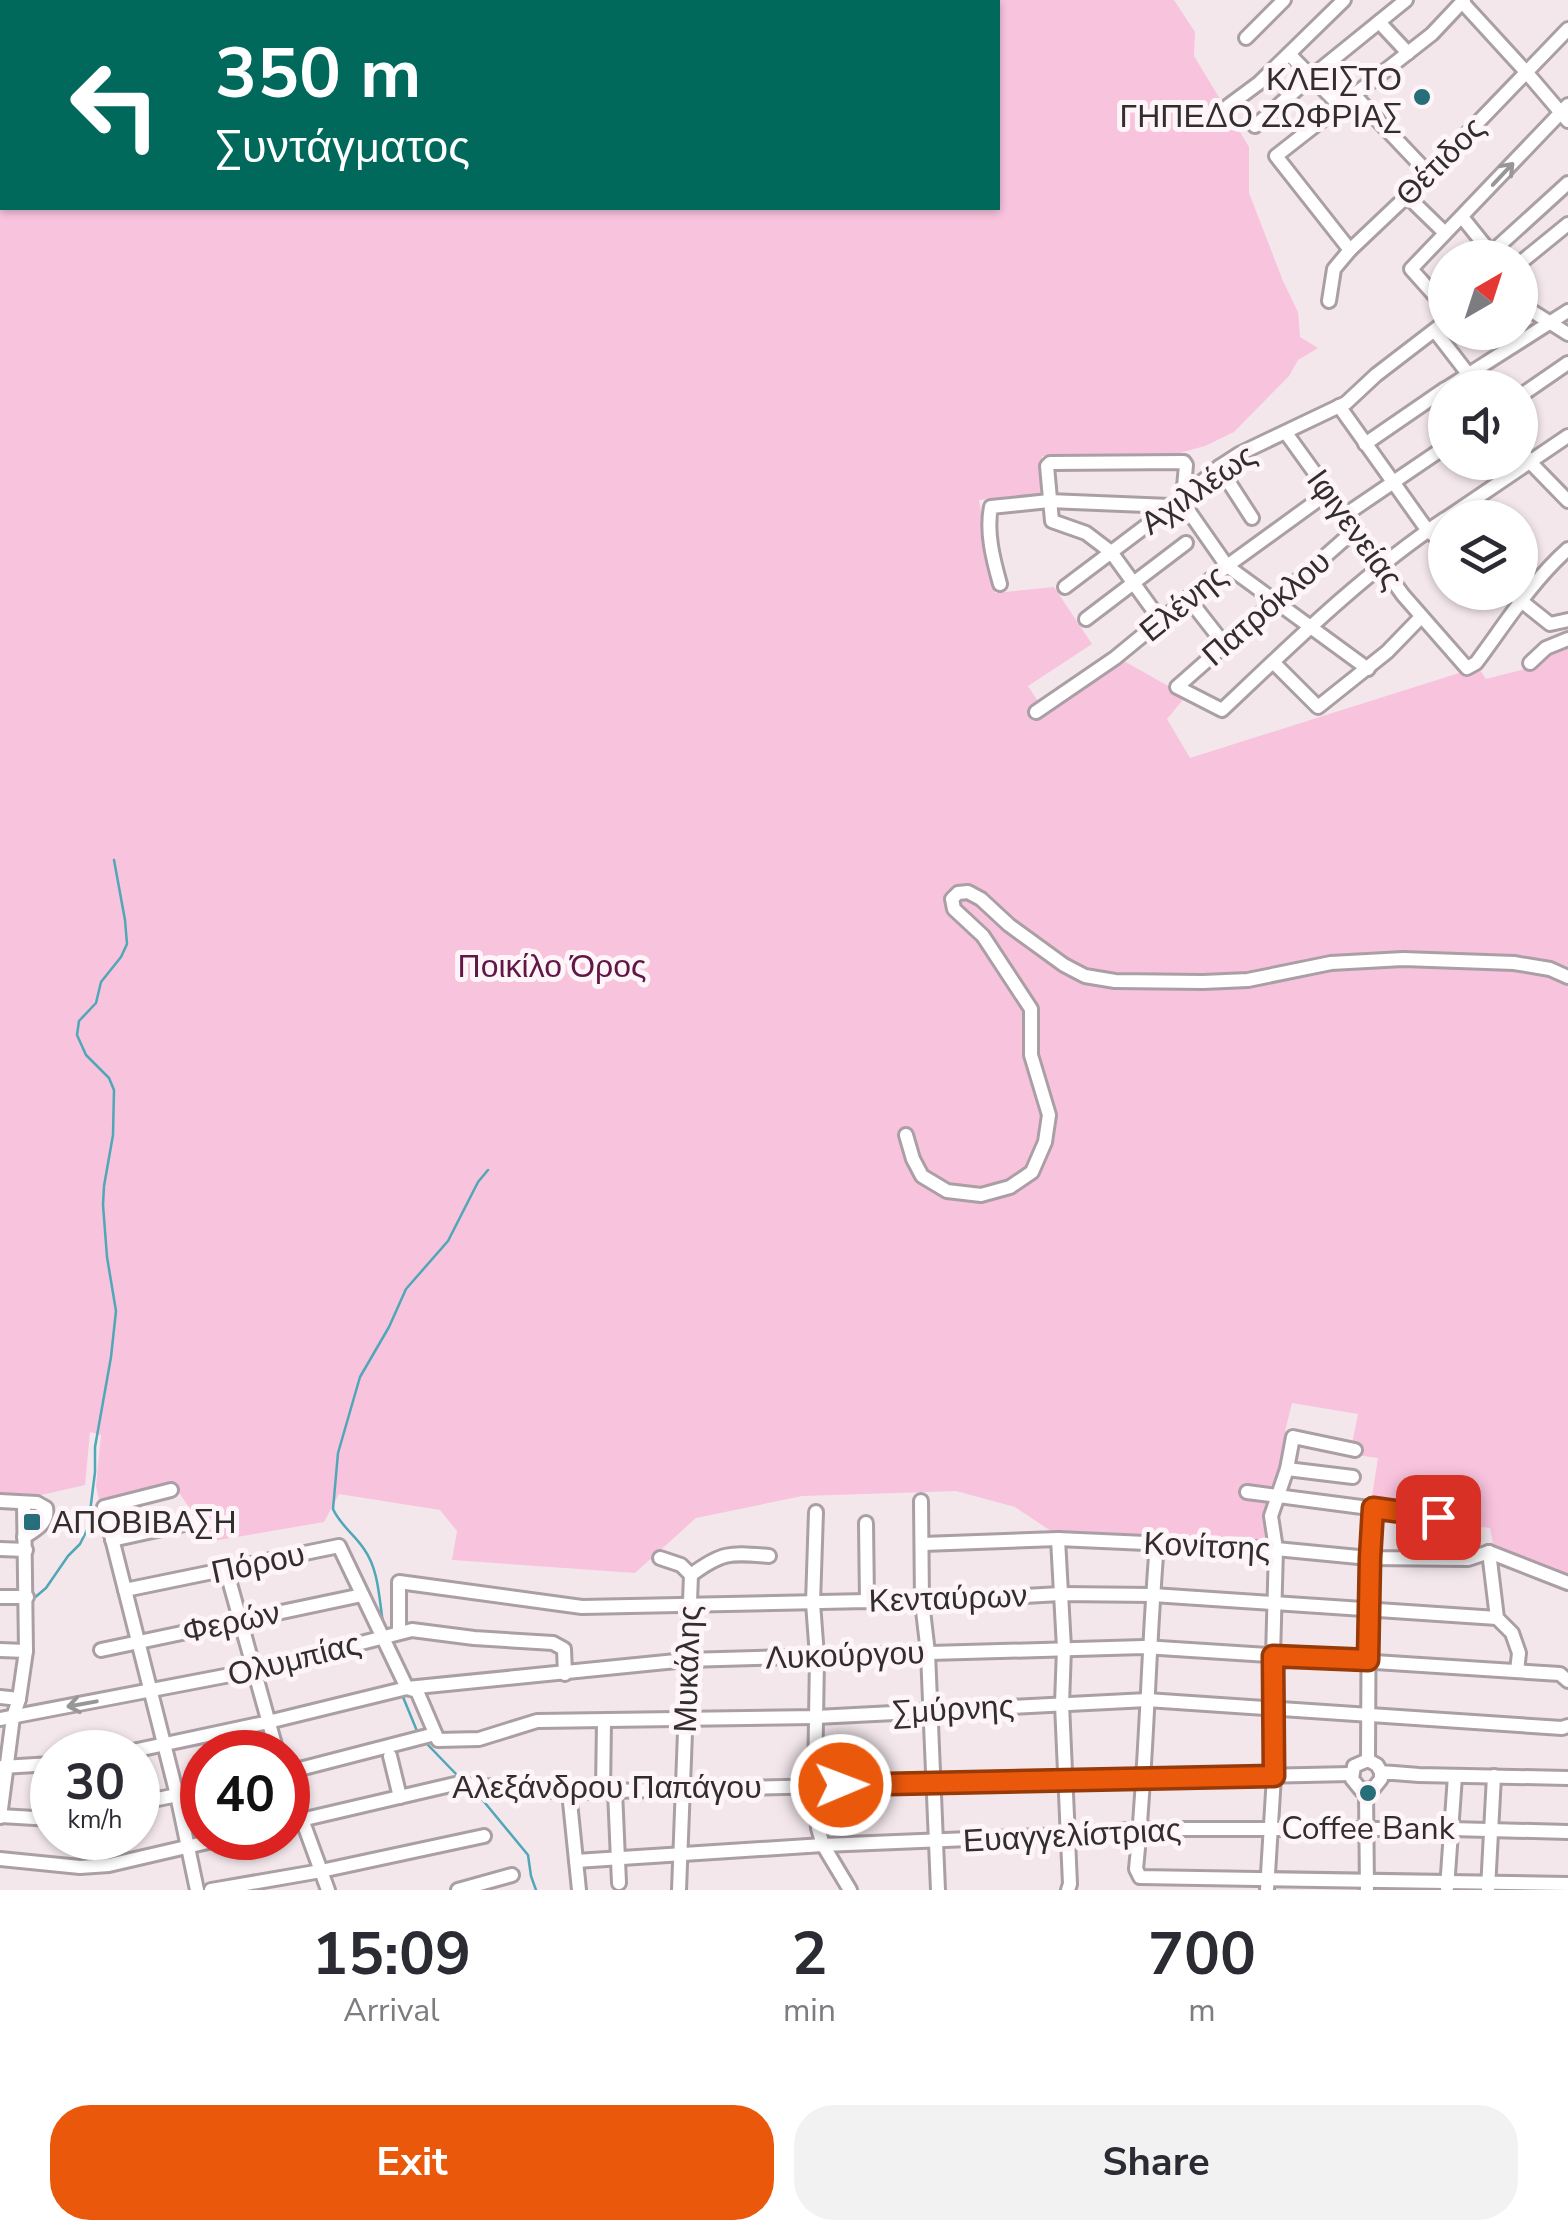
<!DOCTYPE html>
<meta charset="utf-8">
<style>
body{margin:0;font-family:"Nunito Sans",sans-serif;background:#f2f2f3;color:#2b2b33;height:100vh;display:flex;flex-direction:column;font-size:38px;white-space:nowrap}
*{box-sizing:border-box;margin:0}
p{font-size:32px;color:#7c7c81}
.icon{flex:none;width:55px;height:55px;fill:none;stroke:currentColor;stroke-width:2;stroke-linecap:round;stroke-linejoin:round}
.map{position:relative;height:1890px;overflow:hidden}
.details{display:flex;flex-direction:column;background:#fff;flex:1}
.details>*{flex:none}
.guide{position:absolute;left:0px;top:0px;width:1000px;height:210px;box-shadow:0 2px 8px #0004;background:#00695c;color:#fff;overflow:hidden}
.needle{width:65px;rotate:39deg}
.fabs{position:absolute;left:1428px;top:240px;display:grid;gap:20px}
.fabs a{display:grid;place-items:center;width:110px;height:110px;border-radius:50%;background:#fff;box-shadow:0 2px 8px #0004;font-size:50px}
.speed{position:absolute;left:30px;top:1730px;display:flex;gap:20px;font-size:50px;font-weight:700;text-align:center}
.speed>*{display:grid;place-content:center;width:130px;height:130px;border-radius:50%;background:#fff;box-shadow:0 2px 8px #0004;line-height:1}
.speed small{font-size:25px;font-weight:400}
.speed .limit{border:15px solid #d22;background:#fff;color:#111}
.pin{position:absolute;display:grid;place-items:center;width:85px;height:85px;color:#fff;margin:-42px;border-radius:20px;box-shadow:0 5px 15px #0006}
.me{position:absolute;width:110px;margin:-55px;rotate:89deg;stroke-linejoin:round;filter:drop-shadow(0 0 8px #0008)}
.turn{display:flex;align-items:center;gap:35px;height:210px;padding:0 50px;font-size:45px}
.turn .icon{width:130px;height:130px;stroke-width:2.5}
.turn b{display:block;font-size:70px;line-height:85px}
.eta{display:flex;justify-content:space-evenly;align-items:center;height:170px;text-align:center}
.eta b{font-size:60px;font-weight:700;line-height:70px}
.primary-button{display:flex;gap:20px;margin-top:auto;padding:20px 50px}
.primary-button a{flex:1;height:115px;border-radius:40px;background:#ea580c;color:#fff;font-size:40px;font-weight:700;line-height:115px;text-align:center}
.primary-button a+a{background:#f2f2f3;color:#2b2b33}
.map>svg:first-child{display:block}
.green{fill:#f8c3dd;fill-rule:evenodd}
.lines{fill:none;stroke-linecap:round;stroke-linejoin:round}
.stream{stroke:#4fa7b7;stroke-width:2.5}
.minor-casing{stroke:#aa9fa5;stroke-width:18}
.minor{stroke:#fff;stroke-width:12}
.oneway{stroke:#989697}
.route-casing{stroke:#983908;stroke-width:25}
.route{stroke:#ea580c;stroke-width:18}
.poi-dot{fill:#276e7b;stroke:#fef5f9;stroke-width:4}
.labels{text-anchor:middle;stroke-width:10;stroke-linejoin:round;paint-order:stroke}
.poi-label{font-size:32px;fill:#322d2f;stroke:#fef5f9;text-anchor:end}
.street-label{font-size:32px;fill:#322d2f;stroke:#fef5f9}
.park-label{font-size:32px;fill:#611745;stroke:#fef5f9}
</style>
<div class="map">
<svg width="1568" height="1890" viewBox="0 0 1568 1890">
<rect width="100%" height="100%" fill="#f3e7ec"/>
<path class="green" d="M0 0H1174L1195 32 1194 56 1249 147V193L1283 281 1298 312 1300 337 1318 348 1298 360 1289 376 1234 432 1205 446 1161 458 1042 456 1043 494 979 500 995 593 1054 587 1092 644 1028 686 1039 703 1115 656 1186 696 1167 719 1190 758 1478 667 1486 679 1533 667 1546 652 1568 642V1577L1494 1549 1490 1528 1369 1515 1378 1458 1350 1454 1358 1414 1292 1403 1285 1431 1292 1434 1284 1468 1273 1547 1057 1535 1015 1507 956 1491 802 1496 696 1518 635 1573 452 1560 457 1531 440 1510 339 1494 324 1522 213 1541 172 1483 99 1500 96 1486 101 1435 90 1432 85 1485 24 1499 0 1498ZM2 2H998V208H2Z"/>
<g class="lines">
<g class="stream">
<path d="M33 1599 46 1588 68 1556 80 1544 88 1528 95 1472V1447L111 1357 116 1311 107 1257 103 1205 104 1186 113 1135 114 1090 109 1078 86 1055 77 1035 79 1021 96 1003 101 982 121 957 127 944 125 920 114 860"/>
<path d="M383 1623C379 1599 379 1570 364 1549 355 1535 340 1525 333 1509L338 1453 360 1377 389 1327 406 1289 448 1241 478 1182 488 1170"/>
<path d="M403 1697 417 1731"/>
<path d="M428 1745 456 1774"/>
<path d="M476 1792 528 1855 531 1876 536 1890"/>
</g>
<g class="minor-casing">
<g id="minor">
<path d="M1462 2 1527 73 1568 121"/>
<path d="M1379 22 1408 53"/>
<path d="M1246 38 1284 0"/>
<path d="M1289 54 1341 107"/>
<path d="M1355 96 1429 174"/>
<path d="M1228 106 1259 83 1344 0"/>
<path d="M1255 126 1311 77 1406 0"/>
<path d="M1407 196 1445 233"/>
<path d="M1462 217 1495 258"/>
<path d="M1350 250 1276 156 1432 34 1464 0"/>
<path d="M1491 253 1568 183"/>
<path d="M1520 263 1568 224"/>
<path d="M1520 294 1530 310 1568 334"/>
<path d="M1329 301 1334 269 1350 250 1407 196 1568 29"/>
<path d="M1445 307 1411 269 1568 105"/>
<path d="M1435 331 1479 388"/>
<path d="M1447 388 1568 311"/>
<path d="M1520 396 1568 363"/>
<path d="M1339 406 1428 531 1445 544"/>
<path d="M1286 433 1403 595 1467 668 1476 663C1505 624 1532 581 1568 549"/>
<path d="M1365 444 1445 389"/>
<path d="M1520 447 1530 462 1568 501"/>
<path d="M1219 467 1252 518"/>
<path d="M1345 515 1445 447"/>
<path d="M1447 518 1568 436"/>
<path d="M1356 529 1177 687 1222 710C1293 643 1364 573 1445 519"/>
<path d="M1000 584C993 559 986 532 991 507L1049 501 1170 506"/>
<path d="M1065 587 1183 498 1219 467 1239 454 1346 403 1376 375 1445 322"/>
<path d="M1510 592 1550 624 1568 620"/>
<path d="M1188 598 1224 644"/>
<path d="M1086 619 1186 543"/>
<path d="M1161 621 1111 552 1086 533 1052 521 1047 466 1050 463 1184 462 1186 465 1183 498 1190 513 1227 566 1368 669"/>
<path d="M1273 662 1318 707 1387 652 1421 617"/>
<path d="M1530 663 1546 648 1568 639"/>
<path d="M1036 712 1115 658 1227 566 1329 492"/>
<path d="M906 1135 913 1159 922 1176 947 1191 981 1195 1010 1187 1032 1172 1045 1142 1049 1115 1031 1055V1009L983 936 954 909 952 899 958 893 968 892 981 899 1009 925 1064 965 1085 976 1115 981 1203 982 1248 980 1331 963 1403 959 1514 963 1550 969 1568 977"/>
<path d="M1287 1469 1353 1477"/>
<path d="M171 1490 104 1507 177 1795 197 1890"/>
<path d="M1247 1492 1438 1517"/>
<path d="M0 1501 37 1503 46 1508C49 1523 35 1530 24 1537"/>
<path d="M921 1501 922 1602 928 1653 938 1890"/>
<path d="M816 1512 813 1603 817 1656 815 1785 818 1828 823 1845 850 1890"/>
<path d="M866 1523 867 1601"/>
<path d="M1058 1539 1064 1648 1062 1704 1070 1884 1068 1890"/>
<path d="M112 1540 198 1521"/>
<path d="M1157 1543C1148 1652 1147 1761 1136 1869L1140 1877 1568 1884"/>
<path d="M923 1544 1058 1539 1276 1549 1369 1558 1468 1559 1489 1552"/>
<path d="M0 1549 26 1550"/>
<path d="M1489 1552 1497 1618 1512 1633 1519 1653 1517 1671"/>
<path d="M1489 1552 1568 1583"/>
<path d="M660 1558 681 1565 691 1575"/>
<path d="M226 1569 277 1752"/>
<path d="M125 1590 339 1546 407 1688 417 1691 438 1740 479 1739 537 1721 816 1717 1147 1700 1562 1728 1568 1726"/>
<path d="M0 1597H27"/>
<path d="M399 1633V1582L582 1607 867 1601 922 1602 1060 1594 1153 1595 1497 1618"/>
<path d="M0 1650 26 1651"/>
<path d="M101 1650 362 1595"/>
<path d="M0 1697 19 1699"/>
<path d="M0 1719 251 1671 412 1630 474 1638 553 1643 564 1649 565 1674"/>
<path d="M128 1752 264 1723 407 1688 686 1660 1144 1647 1560 1674 1568 1681"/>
<path d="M390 1756 400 1797"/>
<path d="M1368 1760 1369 1558 1373 1509"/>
<path d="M2 1767 52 1764"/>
<path d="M288 1772 435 1734"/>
<path d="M1381 1772V1779L1373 1789 1361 1790 1352 1779 1354 1766 1368 1760 1377 1765 1381 1772 1419 1775 1568 1778"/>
<path d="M288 1781 328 1890"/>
<path d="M603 1791 604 1721"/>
<path d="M615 1791 619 1883"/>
<path d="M1366 1791 1367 1890"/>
<path d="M569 1792 579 1890"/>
<path d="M138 1803 202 1790"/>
<path d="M0 1816 52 1819"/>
<path d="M0 1817 13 1717 19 1699 26 1651 24 1503"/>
<path d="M288 1823 455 1784 569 1792 1351 1774"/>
<path d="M0 1859 80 1867 109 1865 225 1838"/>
<path d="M576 1861 823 1845 1067 1835 1140 1829H1451L1568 1832"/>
<path d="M1447 1888 1455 1776"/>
<path d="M1488 1889 1494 1776"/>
<path d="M211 1890 321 1871 484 1836"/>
<path d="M458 1890 512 1875"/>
<path d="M679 1890 691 1575C723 1551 731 1553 769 1556"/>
<path d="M1267 1890 1274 1776 1273 1656 1276 1549 1271 1516 1287 1469 1293 1437 1355 1450"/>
</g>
</g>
<use href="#minor" class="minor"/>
</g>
<defs><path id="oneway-shaft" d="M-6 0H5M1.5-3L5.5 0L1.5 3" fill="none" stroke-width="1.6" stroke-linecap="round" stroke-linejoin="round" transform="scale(2.5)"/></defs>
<g class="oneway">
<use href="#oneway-shaft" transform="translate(1503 174) rotate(-47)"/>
<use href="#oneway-shaft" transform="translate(82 1704) rotate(170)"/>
</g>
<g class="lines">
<g class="route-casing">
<path id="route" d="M841 1785 1274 1776 1273 1656 1368 1660 1370 1558 1373 1508 1438 1517"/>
</g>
<use href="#route" class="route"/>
</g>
<g class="poi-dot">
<circle cx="1422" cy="97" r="10"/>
<rect x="22" y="1512" width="20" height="20" rx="5"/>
<circle cx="1368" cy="1793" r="10"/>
</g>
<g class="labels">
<g class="poi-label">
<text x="1402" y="90">ΚΛΕΙΣΤΟ<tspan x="1402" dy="37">ΓΗΠΕΔΟ ΖΩΦΡΙΑΣ</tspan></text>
<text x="52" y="1533" text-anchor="start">ΑΠΟΒΙΒΑΣΗ</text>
<text x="1368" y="1839" text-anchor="middle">Coffee Bank</text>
</g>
<g class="street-label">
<text transform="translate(1440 161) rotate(-45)" y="11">Θέτιδος</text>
<text transform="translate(1198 489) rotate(-35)" y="11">Αχιλλέως</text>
<text transform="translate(1355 529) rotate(54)" y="11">Ιφιγενείας</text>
<text transform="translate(1183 603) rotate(-39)" y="11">Ελένης</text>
<text transform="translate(1266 608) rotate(-41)" y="11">Πατρόκλου</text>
<text transform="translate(1207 1546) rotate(3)" y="11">Κονίτσης</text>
<text transform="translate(258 1563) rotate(-12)" y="11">Πόρου</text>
<text transform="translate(948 1598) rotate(-2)" y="11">Κενταύρων</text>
<text transform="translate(231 1622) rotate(-12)" y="11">Φερών</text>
<text transform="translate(845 1655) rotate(-2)" y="11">Λυκούργου</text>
<text transform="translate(294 1659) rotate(-14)" y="11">Ολυμπίας</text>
<text transform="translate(687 1669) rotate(-88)" y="11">Μυκάλης</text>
<text transform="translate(953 1709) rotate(-3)" y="11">Σμύρνης</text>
<text x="607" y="1798">Αλεξάνδρου Παπάγου</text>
<text transform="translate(1072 1835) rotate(-3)" y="11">Ευαγγελίστριας</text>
</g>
<g class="park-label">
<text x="552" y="977">Ποικίλο Όρος</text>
</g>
</g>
</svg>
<div class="fabs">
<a><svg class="needle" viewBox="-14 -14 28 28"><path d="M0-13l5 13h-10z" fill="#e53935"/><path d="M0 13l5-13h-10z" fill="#7c7c81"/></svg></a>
<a><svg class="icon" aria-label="sound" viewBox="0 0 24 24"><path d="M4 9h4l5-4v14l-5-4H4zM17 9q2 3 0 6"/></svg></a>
<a><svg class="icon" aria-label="layers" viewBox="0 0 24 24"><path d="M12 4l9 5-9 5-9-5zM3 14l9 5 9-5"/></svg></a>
</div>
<div class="speed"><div>30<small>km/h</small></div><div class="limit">40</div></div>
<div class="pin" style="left:1438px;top:1517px;background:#d93025"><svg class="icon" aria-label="arrive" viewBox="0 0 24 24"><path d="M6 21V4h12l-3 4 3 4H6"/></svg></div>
<svg class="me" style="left:841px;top:1785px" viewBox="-20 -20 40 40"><circle r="17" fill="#ea580c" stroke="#fff" stroke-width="3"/><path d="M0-11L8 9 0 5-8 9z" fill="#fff"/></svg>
<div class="guide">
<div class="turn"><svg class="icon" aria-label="left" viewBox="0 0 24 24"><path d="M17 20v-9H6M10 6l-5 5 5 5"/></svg><div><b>350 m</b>Συντάγματος</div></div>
</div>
</div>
<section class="details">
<div class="eta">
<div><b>15:09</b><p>Arrival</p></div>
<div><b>2</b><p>min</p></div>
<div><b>700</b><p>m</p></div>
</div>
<div class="primary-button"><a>Exit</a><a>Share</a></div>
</section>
